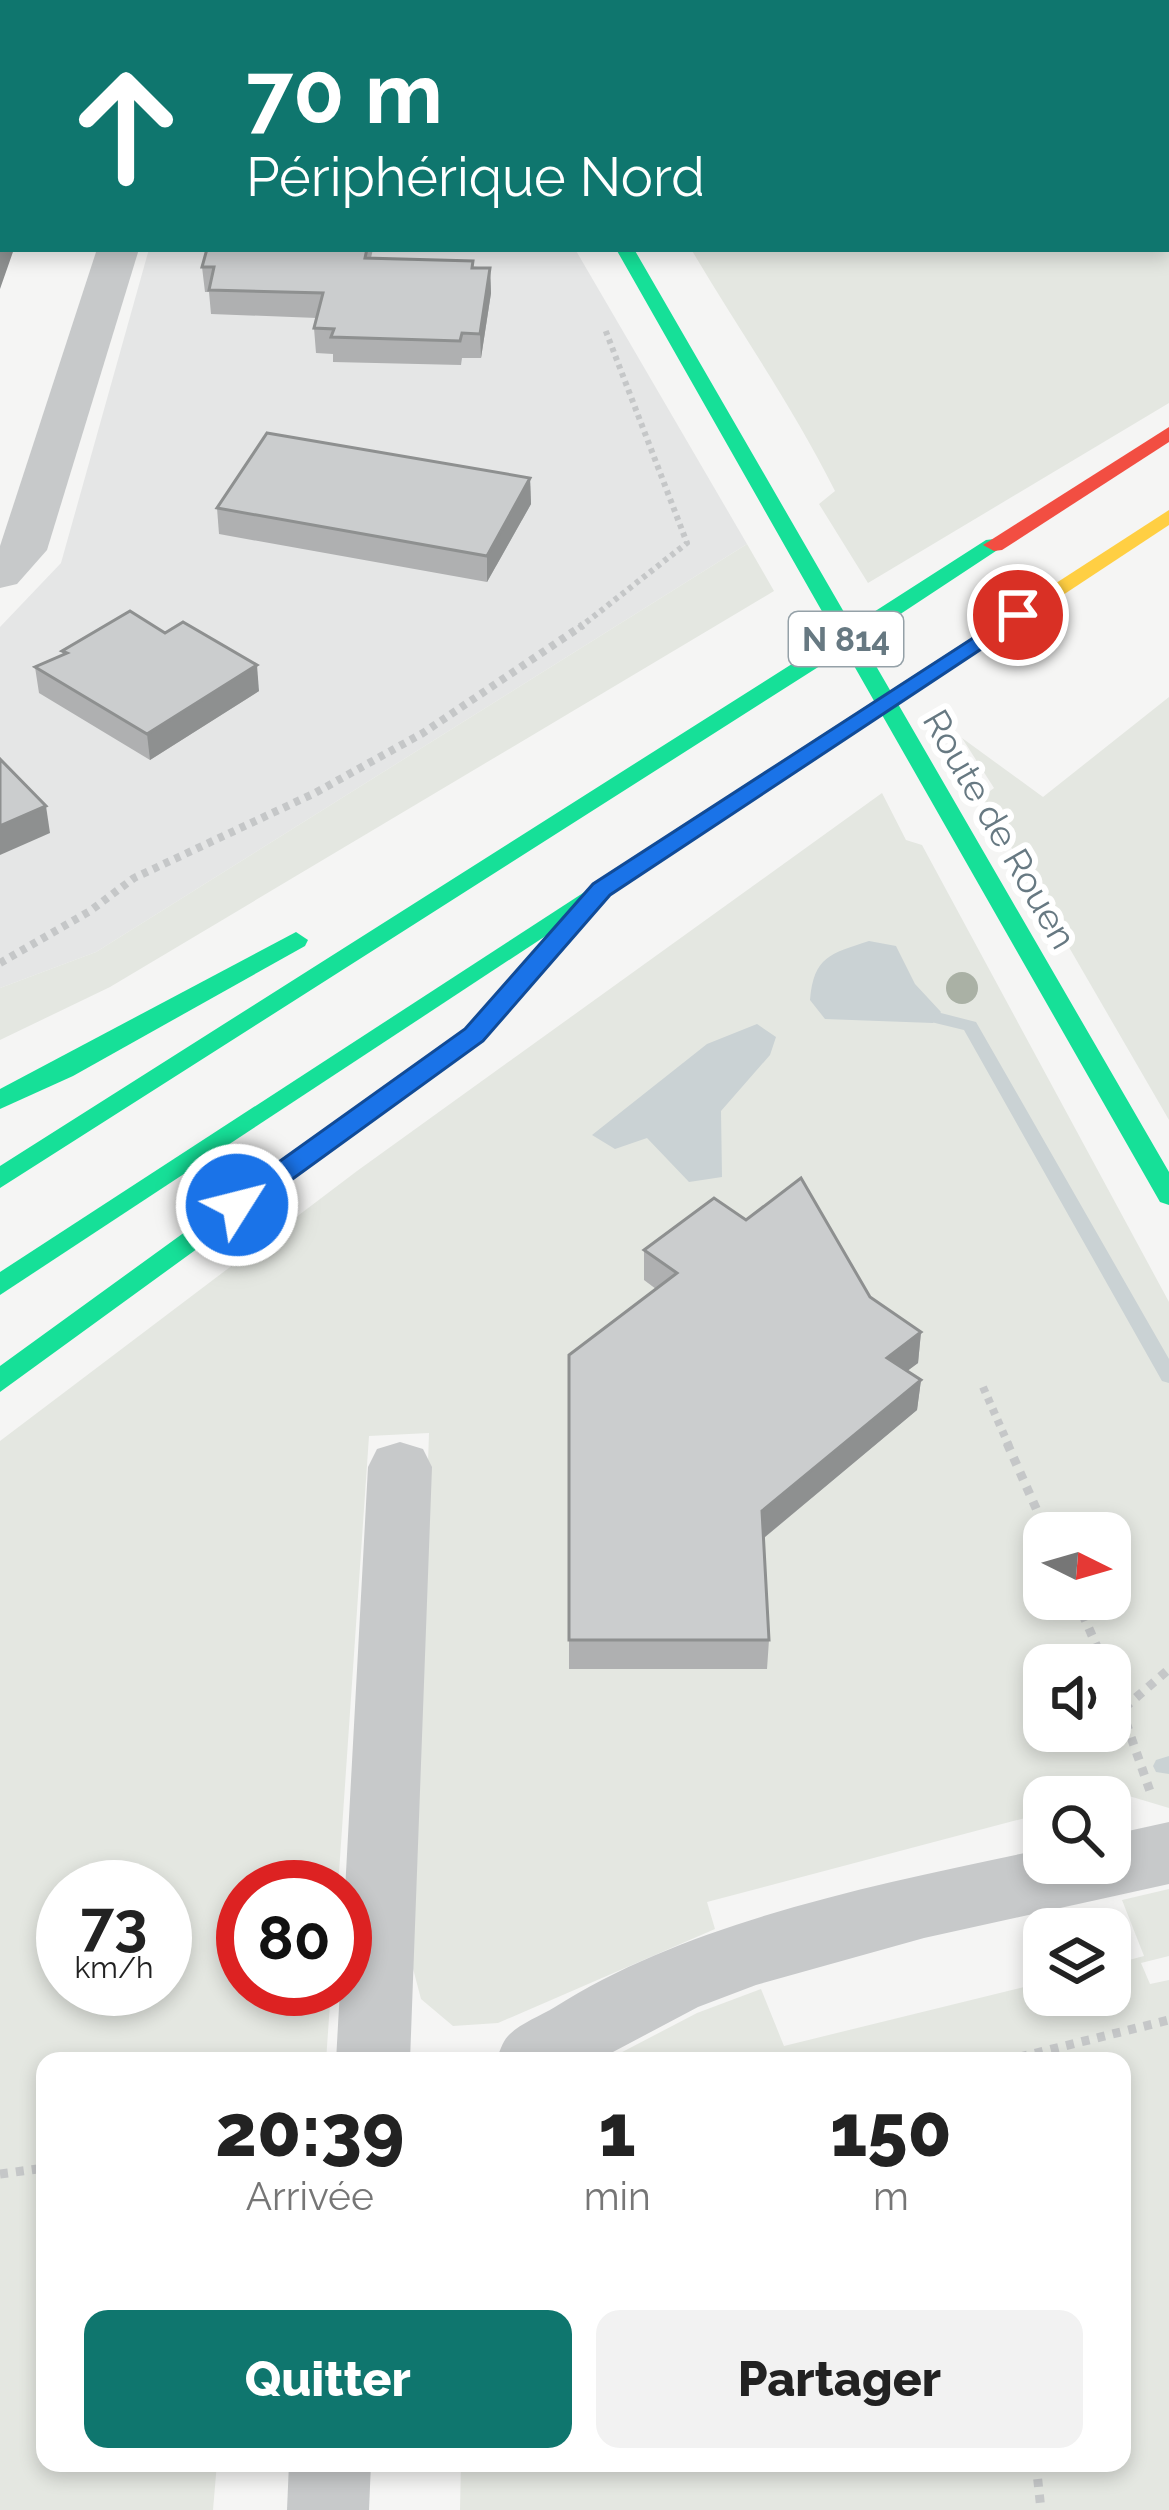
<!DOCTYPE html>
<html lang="fr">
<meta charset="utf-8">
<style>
body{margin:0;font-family:Raleway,sans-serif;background:#f2f2f2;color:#222;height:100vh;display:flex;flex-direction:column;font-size:45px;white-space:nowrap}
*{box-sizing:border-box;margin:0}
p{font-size:39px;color:#767676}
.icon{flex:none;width:66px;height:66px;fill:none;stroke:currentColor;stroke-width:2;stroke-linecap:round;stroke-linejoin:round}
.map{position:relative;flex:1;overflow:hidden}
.details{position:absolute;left:36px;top:2052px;width:1095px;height:420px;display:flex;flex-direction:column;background:#fff;border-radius:24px;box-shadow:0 6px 18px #0003}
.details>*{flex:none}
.top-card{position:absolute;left:0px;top:0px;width:1170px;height:252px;box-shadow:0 6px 18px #0003;background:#0f766e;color:#fff;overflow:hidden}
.needle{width:78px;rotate:95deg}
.tools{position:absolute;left:1023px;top:1512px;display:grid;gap:24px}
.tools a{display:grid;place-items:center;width:108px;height:108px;border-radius:24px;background:#fff;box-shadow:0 6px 18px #0003;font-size:60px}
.speed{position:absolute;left:36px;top:1860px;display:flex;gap:24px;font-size:60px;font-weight:700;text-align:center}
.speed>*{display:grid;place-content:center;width:156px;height:156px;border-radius:50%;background:#fff;box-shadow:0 6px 18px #0003;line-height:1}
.speed small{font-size:30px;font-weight:400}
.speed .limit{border:18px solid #d22;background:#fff;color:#111}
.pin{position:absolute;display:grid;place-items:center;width:102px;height:102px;color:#fff;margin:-51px;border:6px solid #fff;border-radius:50%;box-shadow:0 3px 12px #0007}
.me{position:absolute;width:132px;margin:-66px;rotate:54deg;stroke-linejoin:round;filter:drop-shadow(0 0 9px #0008)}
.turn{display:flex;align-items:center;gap:42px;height:252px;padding:0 48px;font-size:54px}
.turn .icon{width:156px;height:156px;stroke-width:2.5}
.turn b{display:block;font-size:84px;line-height:102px}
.eta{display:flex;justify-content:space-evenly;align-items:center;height:204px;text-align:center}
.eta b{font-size:72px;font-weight:800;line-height:84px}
.action{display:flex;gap:24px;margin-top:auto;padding:24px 48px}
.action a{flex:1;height:138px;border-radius:24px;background:#0f766e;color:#fff;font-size:48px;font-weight:800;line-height:138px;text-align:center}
.action a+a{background:#f2f2f2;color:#222}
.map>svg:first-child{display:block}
.built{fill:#e5e6e6}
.green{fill:#e4e7e1;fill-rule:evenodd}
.water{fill:#cad2d4}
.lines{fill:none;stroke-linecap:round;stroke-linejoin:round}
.stream{fill:#cad2d4;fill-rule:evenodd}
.path-far2{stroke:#c5c7c8;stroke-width:6;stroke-dasharray:4.5 4.5;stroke-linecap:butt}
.path-far1{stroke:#c5c7c8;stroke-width:8;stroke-dasharray:6 6;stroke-linecap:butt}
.path{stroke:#c5c7c8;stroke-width:9;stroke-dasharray:8 8;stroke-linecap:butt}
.street{fill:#c7c9ca;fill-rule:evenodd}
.fast{fill:#16e098;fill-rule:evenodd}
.slow{fill:#ffcf43;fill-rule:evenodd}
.jam{fill:#f24e42;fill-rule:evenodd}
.tree{fill:#aab1a5}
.wall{fill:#afb0b1}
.shaded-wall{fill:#8e9090}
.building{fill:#cbcdce;stroke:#8e9090;stroke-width:3}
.route{fill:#1a73e8;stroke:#114b97;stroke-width:3}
.labels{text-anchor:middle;stroke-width:12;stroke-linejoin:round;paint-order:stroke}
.shield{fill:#fff;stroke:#95a1a8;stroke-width:3}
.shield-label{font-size:33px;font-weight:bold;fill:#677982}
.street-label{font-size:36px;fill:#677982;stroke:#fff}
</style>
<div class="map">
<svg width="1169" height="2510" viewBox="0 0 1169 2510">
<rect width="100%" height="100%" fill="#f5f5f4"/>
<path class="built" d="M149 249H575L747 544 96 952 0 988V627L61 563Z"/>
<g class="green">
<path d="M637 0H1169V403L868 583 819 504 835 491C793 407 739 330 691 249H1167V3H631Z"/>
<path d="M747 544 774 591 110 987 0 1040V988L96 952Z"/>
<path d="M1169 697V1120L982 797 994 788 962 738 1043 797Z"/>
<path d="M882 793 906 840 922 845 1169 1302V1808L1119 1793 1044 1797V1813L707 1902 715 1929 498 2023 453 2026 421 1999 411 1961 429 1433 369 1436 338 1887H243V1989H331L326 2061H45V2463H217L213 2510H0V1441L357 1171ZM1044 1533H1110V1599H1044ZM1044 1665H1110V1731H1044ZM63 1887H165V1989H63Z"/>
<path d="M1169 1889V1956L1141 1963 1150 1984 1169 1980V2510H460L461 2463H1122V2061H605L697 2013 761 1989 784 2046 1044 1982V1995H1110V1965L1144 1956 1122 1900Z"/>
</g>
<g class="water">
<path d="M869 941 896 946 915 984 941 1012 933 1023 825 1019 810 1000C814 956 830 954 869 941Z"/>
<path d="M757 1024 776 1037 770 1055 721 1111 722 1177 689 1182 647 1138 615 1149 592 1135 707 1044Z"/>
</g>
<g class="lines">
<g class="stream">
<path d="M937 1012 976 1022 1169 1359V1383L1162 1381 964 1030 931 1022 929 1018Z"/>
<path d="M1169 1756V1774L1156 1772 1153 1766 1156 1760Z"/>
</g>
<path class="path-far2" d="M579 628 687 543 605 329"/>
<g class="path-far1">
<path d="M0 963 90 911 134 878 315 793 423 733 583 625"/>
<path d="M983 1387 1009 1446"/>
</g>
<g class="path">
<path d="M1007 1443 1047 1533"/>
<path d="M1076 1599 1105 1665"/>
<path d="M1110 1677 1151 1794"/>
<path d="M1124 1708 1169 1669"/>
<path d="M1004 2061 1169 2020"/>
<path d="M0 2174 45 2168"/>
<path d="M1036 2463 1041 2510"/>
</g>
<g class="street">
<path d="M256 0H300L254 3Z"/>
<path d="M97 249H139L47 550 17 584 0 588V546Z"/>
<path d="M400 1442 423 1449 432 1467 410 2061H336L340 1989H345V1891L368 1467 377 1449Z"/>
<path d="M1169 1822V1884L924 1938 756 1985 698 2007 596 2061H496C499 2054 502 2042 508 2036 519 2024 540 2016 555 2007 691 1920 887 1882 1044 1849V1863H1110V1835Z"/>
<path d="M289 2463H371L369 2510H287Z"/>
</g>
<g class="fast">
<path d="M405 0H437L439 3H407Z"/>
<path d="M616 249H634L852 626 986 540 994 539 1005 545 861 640 1169 1172V1205L1160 1202 845 650 0 1188V1166L836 636Z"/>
<path d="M700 817 708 819 712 824 708 829 0 1295V1272Z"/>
<path d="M296 932 308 940 305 946 73 1076 0 1109V1089Z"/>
<path d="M548 943 557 945 560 951 557 957 483 1041 0 1392V1366L465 1029 539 945Z"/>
</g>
<path class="slow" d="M1169 510V525L708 829H692L688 824 692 819Z"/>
<path class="jam" d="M1169 427V442L1002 550 994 551 983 545Z"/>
</g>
<circle class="tree" cx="962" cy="988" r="16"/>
<g class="wall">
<path d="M373 249 371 258 490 268 491 293 481 358H462L461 365 333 362V354L316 353 314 328 317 318 211 314 209 292H205L202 267Z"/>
<path d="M530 478 531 504 487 582 219 534 217 508Z"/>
<path d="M62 651 259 691 150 760 39 693 35 667 63 655Z"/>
<path d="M746 1220 870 1297 921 1332 918 1363 907 1371 921 1380 917 1410 764 1538 769 1640 767 1669H569V1355L656 1289 644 1280V1250Z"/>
</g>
<g class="shaded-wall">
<path d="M3 110V142L0 122Z"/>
<path d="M3 243V249H14L0 289V252Z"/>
<path d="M490 268 491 293 481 358 480 334Z"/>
<path d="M530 478 531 504 487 582V556Z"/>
<path d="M257 665 259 691 150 760 147 734Z"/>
<path d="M46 806 50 833 0 855V826Z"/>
<path d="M921 1332 918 1363 883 1389 887 1358Z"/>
<path d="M921 1380 917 1410 760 1541 762 1511Z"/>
</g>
<g class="building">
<path d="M0 0H121L120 3H3V110L0 117Z"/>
<path d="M0 217H3V243L0 252Z"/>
<path d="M207 249H367L365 258 473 261 472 268H490L480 334 462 333 460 341 331 337 334 329 314 328 323 293 209 290 214 267H202Z"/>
<path d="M267 433 530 478 487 556 217 508Z"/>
<path d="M130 611 165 633 183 622 257 665 147 734 35 667 67 653 62 651Z"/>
<path d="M0 759 46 806 0 826Z"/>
<path d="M801 1178 870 1297 921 1332 887 1358 921 1380 762 1511 769 1640H569V1355L677 1273 644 1250 714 1198 746 1220Z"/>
</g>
<path class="route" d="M1018 609 1029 615 1025 620 610 895 483 1041 247 1212H227L224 1205 227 1199 465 1029 593 884Z"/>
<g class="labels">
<rect class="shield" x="789" y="612" width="114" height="54" rx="9"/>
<g class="shield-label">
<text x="846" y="651">N 814</text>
</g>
<g class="street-label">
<text transform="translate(1000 829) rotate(60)" y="13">Route de Rouen</text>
</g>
</g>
</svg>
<div class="tools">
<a><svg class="needle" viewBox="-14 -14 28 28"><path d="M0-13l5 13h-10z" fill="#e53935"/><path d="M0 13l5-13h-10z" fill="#767676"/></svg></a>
<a><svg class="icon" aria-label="sound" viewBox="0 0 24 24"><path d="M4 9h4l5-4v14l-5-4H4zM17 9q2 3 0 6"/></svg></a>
<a><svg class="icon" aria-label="search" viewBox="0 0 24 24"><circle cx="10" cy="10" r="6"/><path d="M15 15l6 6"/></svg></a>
<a><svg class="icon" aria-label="layers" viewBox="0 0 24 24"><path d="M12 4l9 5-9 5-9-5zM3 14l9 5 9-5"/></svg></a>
</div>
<div class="speed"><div>73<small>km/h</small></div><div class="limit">80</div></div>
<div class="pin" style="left:1018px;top:615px;background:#d93025"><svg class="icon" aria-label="arrive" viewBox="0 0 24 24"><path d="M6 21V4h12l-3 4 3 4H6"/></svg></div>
<svg class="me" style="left:237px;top:1205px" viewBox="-20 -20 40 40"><circle r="17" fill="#1a73e8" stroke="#fff" stroke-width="3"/><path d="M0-11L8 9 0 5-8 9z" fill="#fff"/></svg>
<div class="top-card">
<div class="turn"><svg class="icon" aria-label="ahead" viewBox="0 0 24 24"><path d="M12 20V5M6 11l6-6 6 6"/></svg><div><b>70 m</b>Périphérique Nord</div></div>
</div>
<section class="details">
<div class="eta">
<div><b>20:39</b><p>Arrivée</p></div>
<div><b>1</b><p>min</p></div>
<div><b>150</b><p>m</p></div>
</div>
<div class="action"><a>Quitter</a><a>Partager</a></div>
</section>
</div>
